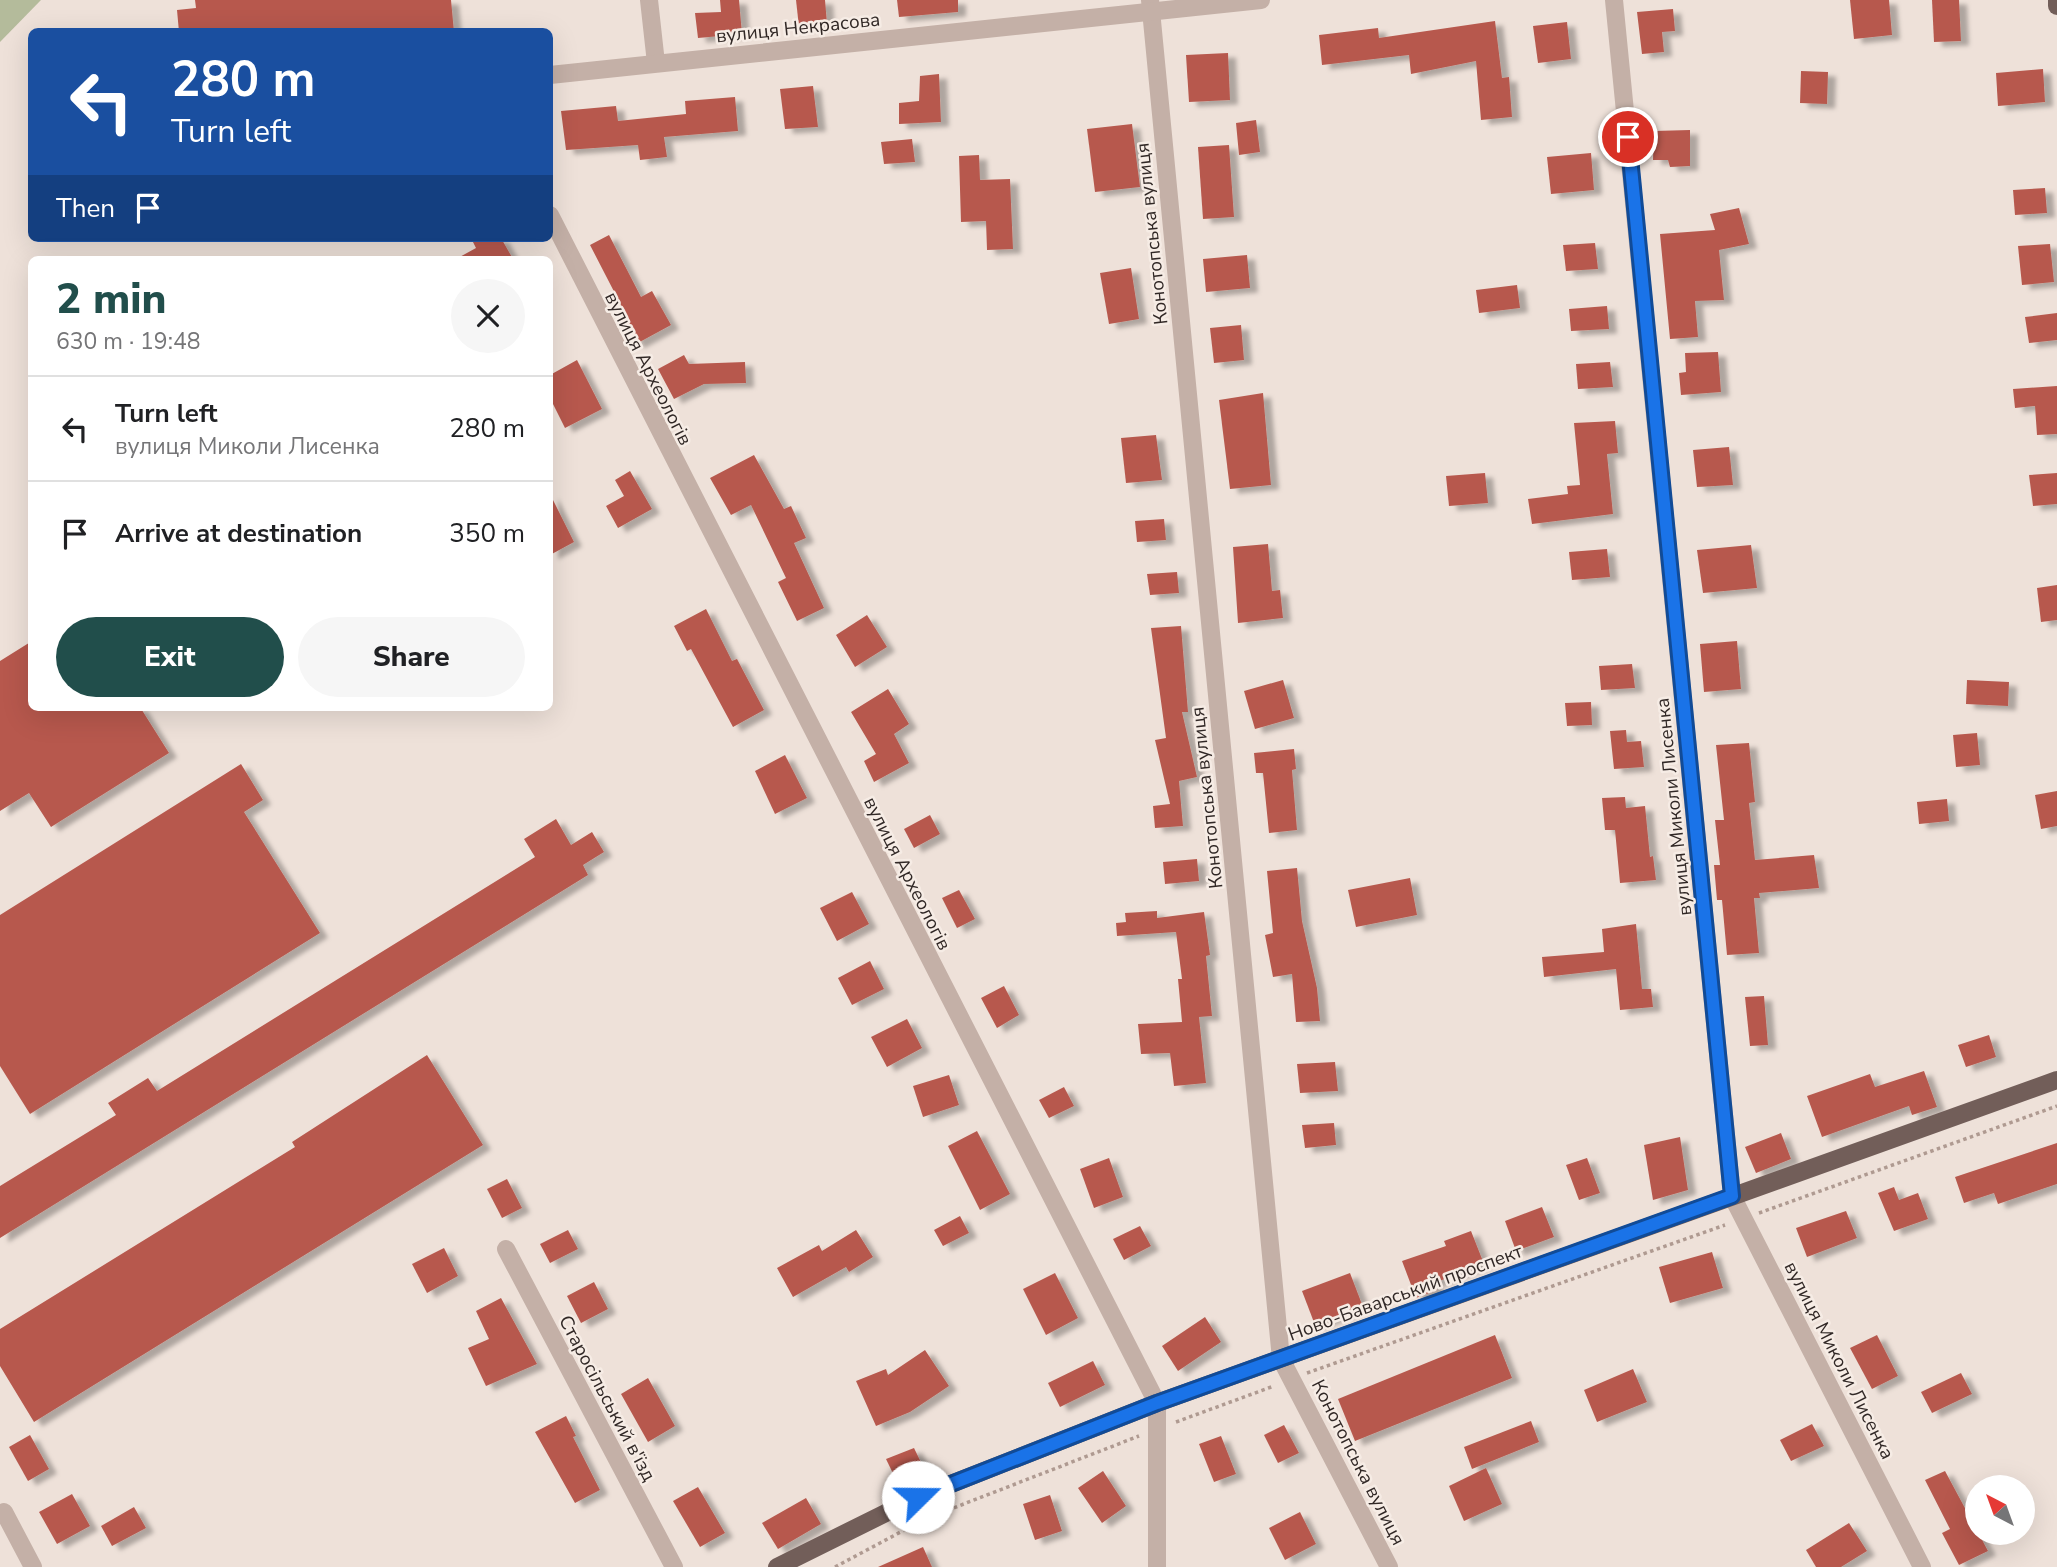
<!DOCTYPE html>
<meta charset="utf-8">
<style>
body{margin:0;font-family:"Nunito Sans",sans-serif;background:#f6f6f6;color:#202124;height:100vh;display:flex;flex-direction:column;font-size:26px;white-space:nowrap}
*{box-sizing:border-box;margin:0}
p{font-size:23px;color:#757577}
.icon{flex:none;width:38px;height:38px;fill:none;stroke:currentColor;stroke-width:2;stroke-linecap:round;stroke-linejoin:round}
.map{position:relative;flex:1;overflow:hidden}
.panel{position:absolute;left:28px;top:256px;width:525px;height:455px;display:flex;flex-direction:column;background:#fff;border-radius:10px;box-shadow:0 7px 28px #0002}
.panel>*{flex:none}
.hud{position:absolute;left:28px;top:28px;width:525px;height:214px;border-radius:10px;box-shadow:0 7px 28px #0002;background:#1a4fa0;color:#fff;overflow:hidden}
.needle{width:46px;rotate:319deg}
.controls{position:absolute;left:1965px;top:1475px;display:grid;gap:14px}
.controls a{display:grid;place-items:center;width:70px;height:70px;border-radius:50%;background:#fff;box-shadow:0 7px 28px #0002;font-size:35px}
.pin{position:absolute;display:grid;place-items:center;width:60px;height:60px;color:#fff;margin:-30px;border:4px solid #fff;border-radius:50%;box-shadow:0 2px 7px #0007}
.me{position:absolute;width:77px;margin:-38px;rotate:68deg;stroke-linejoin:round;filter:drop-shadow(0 0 5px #0008)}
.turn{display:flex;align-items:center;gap:24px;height:147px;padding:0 28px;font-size:32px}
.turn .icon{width:91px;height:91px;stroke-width:2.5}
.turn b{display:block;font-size:49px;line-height:60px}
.then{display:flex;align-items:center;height:66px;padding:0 28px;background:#0003;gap:14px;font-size:26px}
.round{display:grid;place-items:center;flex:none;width:74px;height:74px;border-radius:37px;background:#f6f6f6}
.head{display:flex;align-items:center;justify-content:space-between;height:119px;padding:0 28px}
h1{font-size:42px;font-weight:800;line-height:52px;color:#214e4b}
.cta{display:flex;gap:14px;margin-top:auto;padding:14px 28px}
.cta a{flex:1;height:80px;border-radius:42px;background:#214e4b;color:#fff;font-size:28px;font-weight:800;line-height:80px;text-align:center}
.cta a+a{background:#f6f6f6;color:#202124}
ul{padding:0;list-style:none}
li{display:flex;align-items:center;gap:21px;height:105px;padding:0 28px;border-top:2px solid #e0e0e0}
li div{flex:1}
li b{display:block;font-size:26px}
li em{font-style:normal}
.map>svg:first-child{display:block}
.green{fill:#b4bb9b}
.building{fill:#b7594e;filter:url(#shadow)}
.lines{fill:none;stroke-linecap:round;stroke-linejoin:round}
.path{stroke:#af9a91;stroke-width:3.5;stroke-dasharray:3.5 3.5;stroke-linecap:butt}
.street{stroke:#c4b0a7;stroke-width:18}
.primary{stroke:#725e59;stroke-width:18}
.route-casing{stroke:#114b97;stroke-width:18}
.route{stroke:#1a73e8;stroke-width:12}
.labels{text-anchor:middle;stroke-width:5;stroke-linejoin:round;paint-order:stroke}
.street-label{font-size:19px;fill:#312826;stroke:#f6ece5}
</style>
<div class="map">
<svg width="2057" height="1567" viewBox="0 0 2057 1567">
<defs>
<filter id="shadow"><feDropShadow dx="8" dy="4.5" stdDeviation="2" flood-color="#0004"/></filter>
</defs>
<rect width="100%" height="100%" fill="#eee1d9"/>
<path class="green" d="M0 0H41L0 42Z"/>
<g class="building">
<path d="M195 0H451L454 32H179L177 10 196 8Z"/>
<path d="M720 0H739L742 34 698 38 695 13 721 12Z"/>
<path d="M796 0H825L827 24 799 27Z"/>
<path d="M897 0H958V12L899 17Z"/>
<path d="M1850 0H1889L1892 35 1854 39Z"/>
<path d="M1932 0H1959L1961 41 1934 42Z"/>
<path d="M1673 9 1675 31 1662 32 1664 52 1642 54 1637 12Z"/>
<path d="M1495 21 1502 78 1509 77 1512 117 1481 120 1476 61 1411 74 1409 55 1322 65 1319 35 1378 28 1379 38Z"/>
<path d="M1567 22 1571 59 1538 63 1533 26Z"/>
<path d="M1228 53 1230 100 1189 102 1186 55Z"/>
<path d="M2043 69 2045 102 1998 106 1996 73Z"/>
<path d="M1801 71 1828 72 1827 104 1800 103Z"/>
<path d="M939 74 941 122 899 124V103L919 101 920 76Z"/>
<path d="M813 86 818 127 785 129 780 89Z"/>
<path d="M735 97 738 131 664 137 667 157 640 160 638 145 566 150 561 111 616 106 618 121 686 114 685 101Z"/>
<path d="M1256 120 1260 152 1239 155 1236 123Z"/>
<path d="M1132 124 1140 187 1095 192 1087 129Z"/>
<path d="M1690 130V166L1670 167 1668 160H1653L1654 131Z"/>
<path d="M912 139 915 162 884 164 881 142Z"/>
<path d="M1229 145 1234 217 1203 219 1198 147Z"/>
<path d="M1591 153 1594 190 1551 194 1547 157Z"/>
<path d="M979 155 980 180 1010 179 1013 249 987 250 986 221 961 222 959 156Z"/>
<path d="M2045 188 2047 213 2015 215 2013 190Z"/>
<path d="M1739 208 1749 244 1719 250 1724 300 1695 301 1698 337 1670 339 1660 234 1715 230 1710 214Z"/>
<path d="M609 235 641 297 652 291 671 325 636 344 618 310 622 307 590 245Z"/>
<path d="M471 238H501L513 259H456L476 248Z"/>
<path d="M1595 243 1598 269 1566 271 1563 245Z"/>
<path d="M2050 244 2054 282 2022 285 2018 246Z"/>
<path d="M1247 255 1250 288 1206 292 1203 259Z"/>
<path d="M1131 268 1139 319 1109 324 1100 273Z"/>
<path d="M1517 285 1520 308 1479 313 1476 290Z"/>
<path d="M1607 306 1609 329 1571 331 1569 309Z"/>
<path d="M2057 313V340L2029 343 2025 317Z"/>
<path d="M1241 325 1244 360 1214 363 1210 328Z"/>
<path d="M1718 352 1721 392 1681 395 1679 373 1686 372 1685 353Z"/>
<path d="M684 355 689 364 745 362 746 383 704 384 674 399 658 369Z"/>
<path d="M577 360 602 409 565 428 550 398V375Z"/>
<path d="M1610 362 1613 387 1578 389 1576 364Z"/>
<path d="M2057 386V434L2037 435 2035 406 2015 408 2013 389Z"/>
<path d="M1263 393 1271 485 1230 489 1219 400Z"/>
<path d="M1615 421 1618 453 1607 454 1613 514 1532 524 1528 499 1568 494 1567 486 1580 485 1574 423Z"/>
<path d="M1156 435 1162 480 1126 483 1121 438Z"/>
<path d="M1729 447 1733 485 1697 487 1693 450Z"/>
<path d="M754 455 784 509 791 506 806 538 794 543 824 608 797 621 778 582 786 578 751 505 731 515 710 478Z"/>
<path d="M630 471 652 509 618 528 606 506 624 496 615 480Z"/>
<path d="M1485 473 1488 503 1449 506 1446 476Z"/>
<path d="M2057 473V504L2033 506 2029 475Z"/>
<path d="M550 494 574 542 550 555Z"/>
<path d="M1164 519 1166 540 1137 542 1135 521Z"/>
<path d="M1268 544 1272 591 1280 590 1283 618 1238 623 1233 547Z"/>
<path d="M1751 545 1757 588 1703 593 1697 550Z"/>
<path d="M1607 549 1610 577 1572 580 1569 552Z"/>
<path d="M1177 572 1179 593 1150 595 1147 574Z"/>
<path d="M2057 585V620L2041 622 2037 588Z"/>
<path d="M706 609 732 661 737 659 764 710 733 727 691 649 687 651 674 626Z"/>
<path d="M867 615 887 647 855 667 836 635Z"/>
<path d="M1181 626 1188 712H1182L1197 777 1179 781 1183 826 1155 828 1153 806 1170 804 1155 740 1166 738 1151 628Z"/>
<path d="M32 641V707H140L169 753 51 827 29 793 0 811V661Z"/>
<path d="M1737 641 1741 689 1704 692 1700 644Z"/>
<path d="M1632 664 1635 688 1601 690 1599 666Z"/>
<path d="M1283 680 1294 718 1255 729 1244 691Z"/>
<path d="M1967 680 2009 682 2008 706 1966 704Z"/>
<path d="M888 689 909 724 894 734 909 763 874 782 864 761 876 754 851 712Z"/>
<path d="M1591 702 1592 725 1567 726 1565 703Z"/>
<path d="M1626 730 1627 742 1641 741 1644 767 1614 769 1610 731Z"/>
<path d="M1977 733 1980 765 1956 767 1953 735Z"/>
<path d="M1749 743 1755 802 1749 803 1755 860 1814 855 1819 888 1759 893 1760 898H1754L1759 953 1727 955 1722 900H1717L1714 865H1720L1715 820H1724L1716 745Z"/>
<path d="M1294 749 1296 769 1292 770 1297 830 1269 833 1263 773H1256L1254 753Z"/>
<path d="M785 755 807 798 775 814 755 771Z"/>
<path d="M241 764 263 800 244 812 320 933 30 1114 0 1066V915Z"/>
<path d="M2057 791V826L2041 829 2035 795Z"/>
<path d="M1625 797 1626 808 1645 806 1650 857 1653 856 1656 880 1620 883 1615 830H1605L1602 798Z"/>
<path d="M1947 799 1949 821 1919 824 1917 802Z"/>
<path d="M930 815 940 834 914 848 904 829Z"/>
<path d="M556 819 571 845 592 832 604 852 583 865 588 875 0 1238V1186L116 1115 108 1103 148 1078 157 1091 535 857 524 839Z"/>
<path d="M1197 859 1199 881 1165 884 1163 862Z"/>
<path d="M1297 868 1302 921 1317 988 1320 1021 1296 1022 1292 974 1273 977 1265 935 1273 933 1267 871Z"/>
<path d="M1410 878 1417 915 1356 927 1348 890Z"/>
<path d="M959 890 975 919 957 928 942 898Z"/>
<path d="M852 892 869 924 837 941 820 908Z"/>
<path d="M1157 911V918L1204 912 1210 955 1206 956 1212 1016 1199 1017 1206 1083 1174 1086 1170 1053 1141 1054 1138 1024 1182 1022 1178 979H1182L1176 932 1117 936 1116 923 1126 922 1125 913Z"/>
<path d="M1636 924 1642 989H1651L1653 1007 1620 1010 1616 969 1544 977 1542 957 1604 952 1602 929Z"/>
<path d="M870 961 884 989 852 1005 838 978Z"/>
<path d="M1004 986 1019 1015 997 1028 981 998Z"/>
<path d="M1764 996 1768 1045 1750 1046 1745 997Z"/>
<path d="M907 1019 922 1048 887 1067 871 1037Z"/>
<path d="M1989 1035 1996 1057 1966 1067 1958 1045Z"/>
<path d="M427 1055 483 1145 34 1422 0 1366V1329L295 1147 292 1142Z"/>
<path d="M1335 1062 1338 1091 1300 1093 1297 1064Z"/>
<path d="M1924 1071 1937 1107 1912 1115 1909 1106 1822 1137 1807 1096 1870 1074 1875 1087Z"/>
<path d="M949 1075 959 1105 923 1117 913 1086Z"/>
<path d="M1064 1087 1074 1106 1049 1118 1039 1100Z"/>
<path d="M1334 1123 1336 1145 1305 1148 1302 1125Z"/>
<path d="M977 1131 1010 1194 980 1210 948 1146Z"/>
<path d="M1781 1133 1791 1159 1756 1173 1745 1147Z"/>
<path d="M1680 1137 1688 1190 1653 1200 1644 1145Z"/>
<path d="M2057 1143V1184L1998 1204 1994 1193 1964 1203 1955 1177Z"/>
<path d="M1109 1158 1123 1197 1094 1208 1080 1169Z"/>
<path d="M1587 1158 1600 1193 1579 1200 1566 1165Z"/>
<path d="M507 1179 522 1208 502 1218 487 1189Z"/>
<path d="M1894 1187 1899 1200 1918 1193 1928 1219 1894 1231 1878 1193Z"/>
<path d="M1542 1207 1554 1237 1516 1251 1505 1221Z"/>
<path d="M1846 1211 1857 1238 1807 1257 1796 1228Z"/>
<path d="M960 1216 969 1233 943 1246 934 1230Z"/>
<path d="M1140 1226 1151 1246 1124 1260 1113 1239Z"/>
<path d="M568 1230 578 1249 550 1263 540 1244Z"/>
<path d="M856 1230 873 1257 849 1272 846 1267 793 1297 777 1268 819 1245 822 1251Z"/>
<path d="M1471 1231 1484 1264 1434 1283 1437 1290 1416 1298 1402 1261 1446 1246 1444 1241Z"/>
<path d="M444 1248 458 1276 427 1293 412 1264Z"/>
<path d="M1712 1252 1723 1288 1670 1303 1659 1267Z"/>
<path d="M1055 1273 1078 1318 1046 1335 1023 1289Z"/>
<path d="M1350 1273 1363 1307 1315 1325 1302 1291Z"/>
<path d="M594 1282 608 1309 581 1323 567 1296Z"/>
<path d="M501 1298 537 1364 486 1386 468 1348 489 1339 476 1311Z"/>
<path d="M1205 1317 1221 1342 1178 1371 1162 1346Z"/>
<path d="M1495 1335 1512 1378 1355 1441 1338 1399Z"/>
<path d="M1877 1335 1898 1376 1872 1389 1850 1348Z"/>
<path d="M925 1350 949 1386 910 1412 876 1426 856 1381 886 1369 888 1375Z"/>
<path d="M1093 1361 1105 1385 1060 1407 1048 1383Z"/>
<path d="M1633 1369 1647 1402 1597 1422 1584 1390Z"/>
<path d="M1961 1373 1972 1394 1932 1413 1921 1392Z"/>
<path d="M648 1378 675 1426 648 1442 621 1394Z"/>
<path d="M566 1416 576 1436 573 1437 600 1490 575 1503 535 1432Z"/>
<path d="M1531 1421 1539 1442 1472 1469 1464 1447Z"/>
<path d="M1812 1424 1824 1446 1791 1461 1780 1440Z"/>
<path d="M1284 1425 1299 1453 1278 1463 1264 1435Z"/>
<path d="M30 1435 49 1469 28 1481 9 1447Z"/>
<path d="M1221 1436 1236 1474 1214 1482 1199 1444Z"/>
<path d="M914 1448 928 1477 900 1488 886 1459Z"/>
<path d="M1486 1468 1502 1504 1464 1521 1449 1486Z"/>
<path d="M1103 1471 1126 1506 1102 1523 1078 1488Z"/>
<path d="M1945 1471 1988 1551 1959 1565 1942 1533 1950 1529 1925 1480Z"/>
<path d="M698 1487 725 1533 700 1547 673 1501Z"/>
<path d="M72 1494 90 1526 57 1544 39 1512Z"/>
<path d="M1050 1495 1062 1531 1035 1540 1023 1504Z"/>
<path d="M806 1498 821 1524 778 1549 762 1523Z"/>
<path d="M134 1507 146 1528 112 1546 101 1526Z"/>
<path d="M1300 1512 1316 1544 1285 1560 1269 1528Z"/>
<path d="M1849 1523 1867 1551 1841 1567H1816L1806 1550Z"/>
<path d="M923 1547 932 1567H878Z"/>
</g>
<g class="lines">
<g class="path">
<path d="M1759 1213 2057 1106"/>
<path d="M1307 1373 1725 1225"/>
<path d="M1176 1422 1274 1386"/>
<path d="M835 1567 925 1519 1139 1436"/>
</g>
<g class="street">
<path d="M649 0 656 63"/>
<path d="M1150 0 1281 1359 1389 1567"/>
<path d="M1614 0 1732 1196 1922 1567"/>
<path d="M550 75 1261 0"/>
<path d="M550 215 1157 1403V1567"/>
<path d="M506 1249 674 1567"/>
<path d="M4 1512 33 1567"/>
</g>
<g class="primary">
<path d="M2057 0V6"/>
<path d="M777 1567 918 1497 1157 1403 2057 1080"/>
</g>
</g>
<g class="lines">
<g class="route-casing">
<path id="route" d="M918 1497 1157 1403 1732 1196 1628 137"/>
</g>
<use href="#route" class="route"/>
</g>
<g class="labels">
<g class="street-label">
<text transform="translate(798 27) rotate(-6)" y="7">вулиця Некрасова</text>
<text transform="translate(1151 234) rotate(-96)" y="7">Конотопська вулиця</text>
<text transform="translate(649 368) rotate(63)" y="7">вулиця Археологів</text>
<text transform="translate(1206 798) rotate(-96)" y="7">Конотопська вулиця</text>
<text transform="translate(1673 807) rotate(-96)" y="7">вулиця Миколи Лисенка</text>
<text transform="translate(908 873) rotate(63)" y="7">вулиця Археологів</text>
<text transform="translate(1405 1292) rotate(-20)" y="7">Ново-Баварський проспект</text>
<text transform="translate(1840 1360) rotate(63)" y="7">вулиця Миколи Лисенка</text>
<text transform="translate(608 1398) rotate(62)" y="7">Старосільський в'їзд</text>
<text transform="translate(1359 1462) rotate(63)" y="7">Конотопська вулиця</text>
</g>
</g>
</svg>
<div class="controls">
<a><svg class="needle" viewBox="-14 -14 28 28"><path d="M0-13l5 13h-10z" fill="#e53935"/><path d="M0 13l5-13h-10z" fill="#757577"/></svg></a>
</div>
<div class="pin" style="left:1628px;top:137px;background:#d93025"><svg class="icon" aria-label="arrive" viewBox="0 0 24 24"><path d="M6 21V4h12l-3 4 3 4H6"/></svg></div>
<svg class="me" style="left:918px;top:1497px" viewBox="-20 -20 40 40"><circle r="19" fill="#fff"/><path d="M0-13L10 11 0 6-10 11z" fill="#1a73e8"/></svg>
<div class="hud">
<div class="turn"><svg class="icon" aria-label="left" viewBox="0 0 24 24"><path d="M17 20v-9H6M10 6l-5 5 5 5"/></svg><div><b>280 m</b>Turn left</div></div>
<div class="then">Then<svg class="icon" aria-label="arrive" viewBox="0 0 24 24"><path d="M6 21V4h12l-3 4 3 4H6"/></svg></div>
</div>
<section class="panel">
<div class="head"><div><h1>2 min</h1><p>630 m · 19:48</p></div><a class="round"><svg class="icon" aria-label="close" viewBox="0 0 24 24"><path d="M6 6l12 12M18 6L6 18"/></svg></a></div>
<ul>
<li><svg class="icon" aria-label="left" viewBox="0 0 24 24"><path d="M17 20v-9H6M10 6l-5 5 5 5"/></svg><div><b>Turn left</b><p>вулиця Миколи Лисенка</p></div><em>280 m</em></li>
<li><svg class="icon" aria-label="arrive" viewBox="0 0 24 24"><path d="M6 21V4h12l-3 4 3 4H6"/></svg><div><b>Arrive at destination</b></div><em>350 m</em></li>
</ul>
<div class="cta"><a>Exit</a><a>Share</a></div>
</section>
</div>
